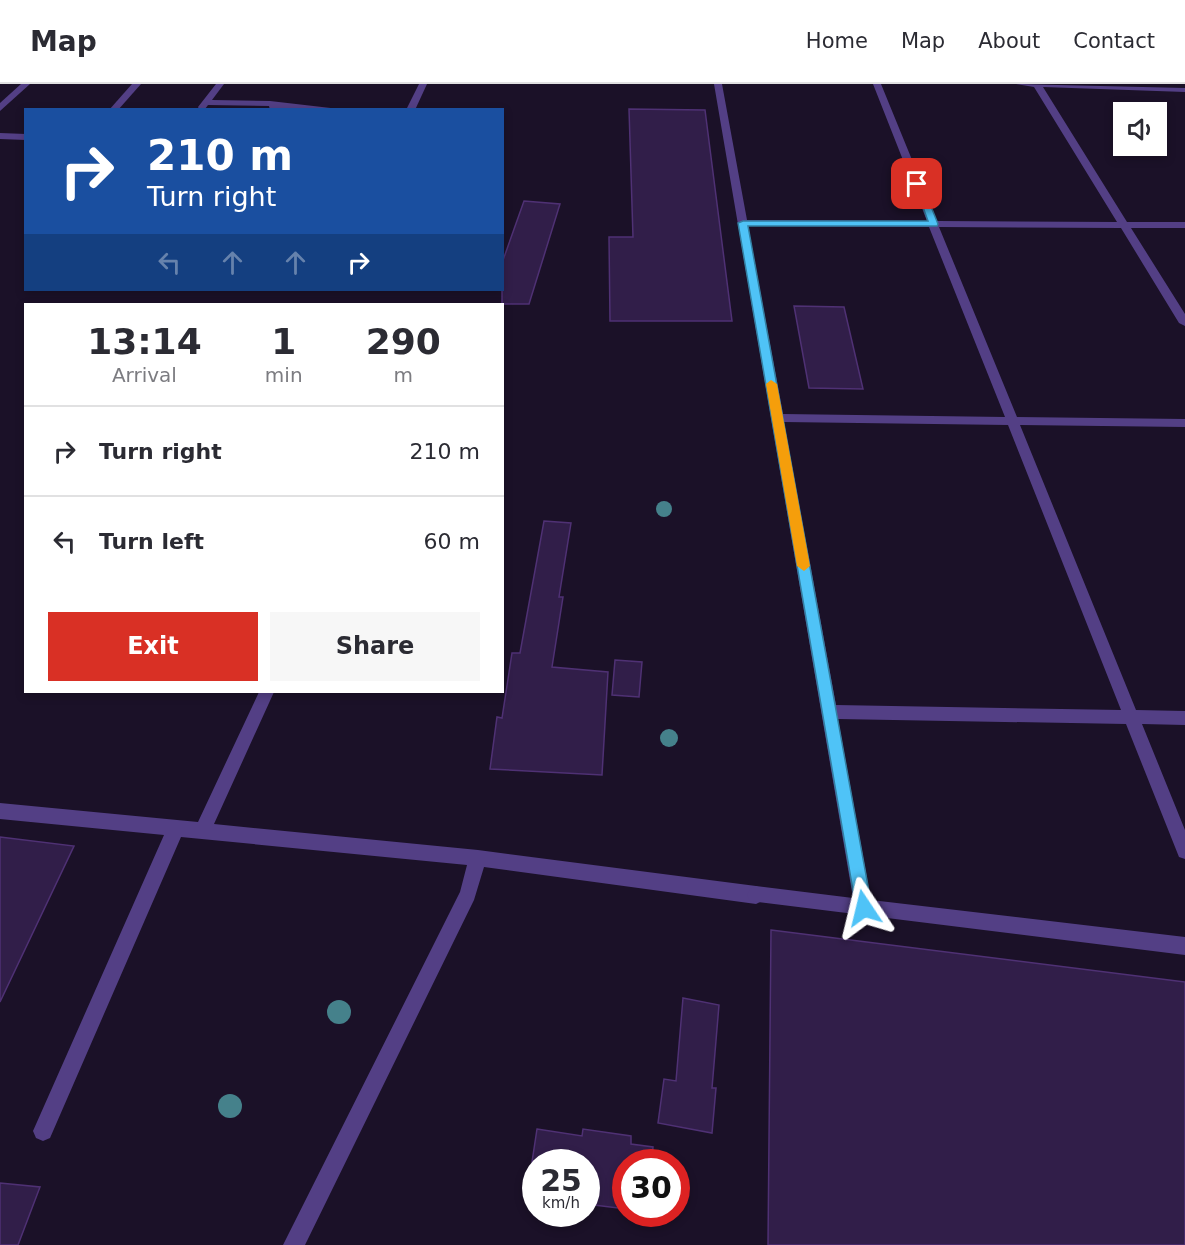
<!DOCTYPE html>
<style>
body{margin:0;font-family:"DejaVu Sans",sans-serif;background:#f7f7f7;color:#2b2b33;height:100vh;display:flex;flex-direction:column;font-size:22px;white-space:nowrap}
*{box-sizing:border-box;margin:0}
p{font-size:20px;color:#7c7c81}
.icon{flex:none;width:33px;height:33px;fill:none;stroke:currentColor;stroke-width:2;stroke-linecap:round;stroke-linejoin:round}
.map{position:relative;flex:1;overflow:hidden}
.details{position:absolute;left:24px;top:219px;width:480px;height:390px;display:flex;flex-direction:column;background:#fff;border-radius:0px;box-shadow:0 3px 9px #0003}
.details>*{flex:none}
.guide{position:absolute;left:24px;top:24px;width:480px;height:183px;border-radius:0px;box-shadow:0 3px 9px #0003;background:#1a4fa0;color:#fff;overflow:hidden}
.tools{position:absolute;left:1113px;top:18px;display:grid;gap:12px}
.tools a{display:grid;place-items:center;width:54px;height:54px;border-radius:0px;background:#fff;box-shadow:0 3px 9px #0003;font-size:30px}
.speed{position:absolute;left:522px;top:1065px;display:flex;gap:12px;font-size:30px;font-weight:700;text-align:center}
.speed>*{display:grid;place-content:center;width:78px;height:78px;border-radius:50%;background:#fff;box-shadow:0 3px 9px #0003;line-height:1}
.speed small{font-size:15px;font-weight:400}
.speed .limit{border:9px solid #d22;background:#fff;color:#111}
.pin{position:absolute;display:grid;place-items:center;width:51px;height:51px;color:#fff;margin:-26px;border-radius:12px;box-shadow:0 3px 9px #0006}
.me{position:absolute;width:66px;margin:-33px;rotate:350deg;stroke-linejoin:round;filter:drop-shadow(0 0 4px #0008)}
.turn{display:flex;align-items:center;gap:21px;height:126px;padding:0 24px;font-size:27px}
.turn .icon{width:78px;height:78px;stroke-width:2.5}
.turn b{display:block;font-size:42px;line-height:51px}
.lanes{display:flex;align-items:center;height:57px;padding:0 24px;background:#0003;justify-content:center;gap:30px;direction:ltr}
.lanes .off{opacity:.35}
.eta{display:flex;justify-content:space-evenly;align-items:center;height:102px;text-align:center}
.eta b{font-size:36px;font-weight:800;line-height:42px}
.button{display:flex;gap:12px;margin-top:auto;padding:12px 24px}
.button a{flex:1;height:69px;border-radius:0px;background:#d93025;color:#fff;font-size:24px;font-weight:800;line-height:69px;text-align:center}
.button a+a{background:#f7f7f7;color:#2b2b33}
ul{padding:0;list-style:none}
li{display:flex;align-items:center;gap:18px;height:90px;padding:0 24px;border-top:2px solid #e1e1e2}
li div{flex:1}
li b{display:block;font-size:22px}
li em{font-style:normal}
header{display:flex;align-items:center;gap:36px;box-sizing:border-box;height:84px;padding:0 30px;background:#fff;border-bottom:2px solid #e1e1e2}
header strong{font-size:28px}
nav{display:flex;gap:33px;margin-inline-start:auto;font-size:21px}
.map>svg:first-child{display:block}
.building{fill:#311e49;stroke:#4f3174;stroke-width:1.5}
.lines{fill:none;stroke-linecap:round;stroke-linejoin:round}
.service{fill:#533f85;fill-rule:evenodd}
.minor{fill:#533f85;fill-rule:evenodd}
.tree{fill:#45818b}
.route{fill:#4fc3f7;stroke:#337fa1;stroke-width:1.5}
.slow{fill:#f59e0b}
</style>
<header>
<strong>Map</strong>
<nav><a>Home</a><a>Map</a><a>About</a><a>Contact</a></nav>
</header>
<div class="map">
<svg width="1185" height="1161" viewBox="0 0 1185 1161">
<rect width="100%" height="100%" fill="#1b1128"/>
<g class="building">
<path d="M629 25 705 26 732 237H610L609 153H633Z"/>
<path d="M524 117 560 120 529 220H502V179Z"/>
<path d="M794 222 844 223 863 305 809 304Z"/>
<path d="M544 437 571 439 559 513H563L552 583 608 588 602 691 490 685 497 633 502 634 512 569H520Z"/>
<path d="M615 576 642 578 639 613 612 611Z"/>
<path d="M0 753 74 762 0 918Z"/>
<path d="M771 846 1185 898V1161H768Z"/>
<path d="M683 914 719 921 712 1004H716L712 1049 658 1039 664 995 676 997Z"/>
<path d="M537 1045 582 1052 583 1045 631 1052V1060L653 1063 652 1078H626V1125L586 1120V1078H532Z"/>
<path d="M0 1099 40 1103 18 1161H0Z"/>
</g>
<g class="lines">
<g class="service">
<path d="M216 0H224L212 16 270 17 348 26H270L269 22 208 21 205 25H199L198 23Z"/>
<path d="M419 0H427L415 26H406Z"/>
<path d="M259 608H274L214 740 478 766 756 802 762 805 765 811 762 817 756 820 484 783 474 816 305 1161H283L460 808 467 781 181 753 50 1054 43 1057 36 1054 33 1047 164 751 0 735V719L198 738Z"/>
</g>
<g class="minor">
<path d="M21 0H30L0 27V19Z"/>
<path d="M132 0H141L118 26H109Z"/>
<path d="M714 0H722L747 136 927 137 873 0H881L937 137 1117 138 1034 3 1016 0 1185 4V8L1043 3 1127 138H1185V144H1131L1185 230V242L1179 239 1121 144 939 143 1017 333 1185 335V343L1020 341 1136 626 1185 627V641L1142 640 1185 746V775L1179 773 1126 640 838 635 871 816 1185 853V871L750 817 747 811 750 805 756 802 853 814ZM748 142 929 143 1005 333 783 330ZM784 338 1008 341 1121 626 836 621Z"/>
<path d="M0 49 26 50V56L0 55Z"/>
</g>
</g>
<g class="tree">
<circle cx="664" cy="425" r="8"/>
<circle cx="669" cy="654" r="9"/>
<circle cx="339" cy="928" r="12"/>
<circle cx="230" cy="1022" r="12"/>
</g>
<path class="route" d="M914 98 922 100 938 140 937 142H748L872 824 870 829 864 832 859 829 856 824 738 139 743 137H928Z"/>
<path class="slow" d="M771 296 777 300 810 482 804 487 797 482 766 300Z"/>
</svg>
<div class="tools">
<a><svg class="icon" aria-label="sound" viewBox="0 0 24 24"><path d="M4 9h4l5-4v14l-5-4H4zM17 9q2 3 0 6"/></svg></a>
</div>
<div class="speed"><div>25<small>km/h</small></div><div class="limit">30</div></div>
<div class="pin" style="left:917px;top:100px;background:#d93025"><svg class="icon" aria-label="arrive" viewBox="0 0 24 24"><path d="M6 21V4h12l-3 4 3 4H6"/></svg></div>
<svg class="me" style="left:864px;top:824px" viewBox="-20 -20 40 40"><path d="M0-17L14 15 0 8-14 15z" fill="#4fc3f7" stroke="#fff" stroke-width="4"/></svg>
<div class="guide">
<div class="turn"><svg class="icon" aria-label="right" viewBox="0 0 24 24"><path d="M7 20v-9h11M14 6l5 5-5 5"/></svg><div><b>210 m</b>Turn right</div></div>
<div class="lanes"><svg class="icon off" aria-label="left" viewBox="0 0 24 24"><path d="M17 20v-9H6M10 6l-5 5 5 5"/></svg><svg class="icon off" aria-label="ahead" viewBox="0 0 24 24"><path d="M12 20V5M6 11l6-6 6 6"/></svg><svg class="icon off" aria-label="ahead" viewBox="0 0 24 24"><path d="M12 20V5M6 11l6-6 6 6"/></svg><svg class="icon" aria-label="right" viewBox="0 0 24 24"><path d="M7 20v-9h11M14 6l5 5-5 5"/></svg></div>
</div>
<section class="details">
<div class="eta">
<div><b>13:14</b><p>Arrival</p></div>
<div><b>1</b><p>min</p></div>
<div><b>290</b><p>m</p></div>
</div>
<ul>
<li><svg class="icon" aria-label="right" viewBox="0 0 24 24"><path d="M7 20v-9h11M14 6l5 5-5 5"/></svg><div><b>Turn right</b></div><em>210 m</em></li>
<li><svg class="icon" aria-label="left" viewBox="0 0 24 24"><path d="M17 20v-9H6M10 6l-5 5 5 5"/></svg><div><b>Turn left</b></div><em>60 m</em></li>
</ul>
<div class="button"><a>Exit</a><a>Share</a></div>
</section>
</div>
